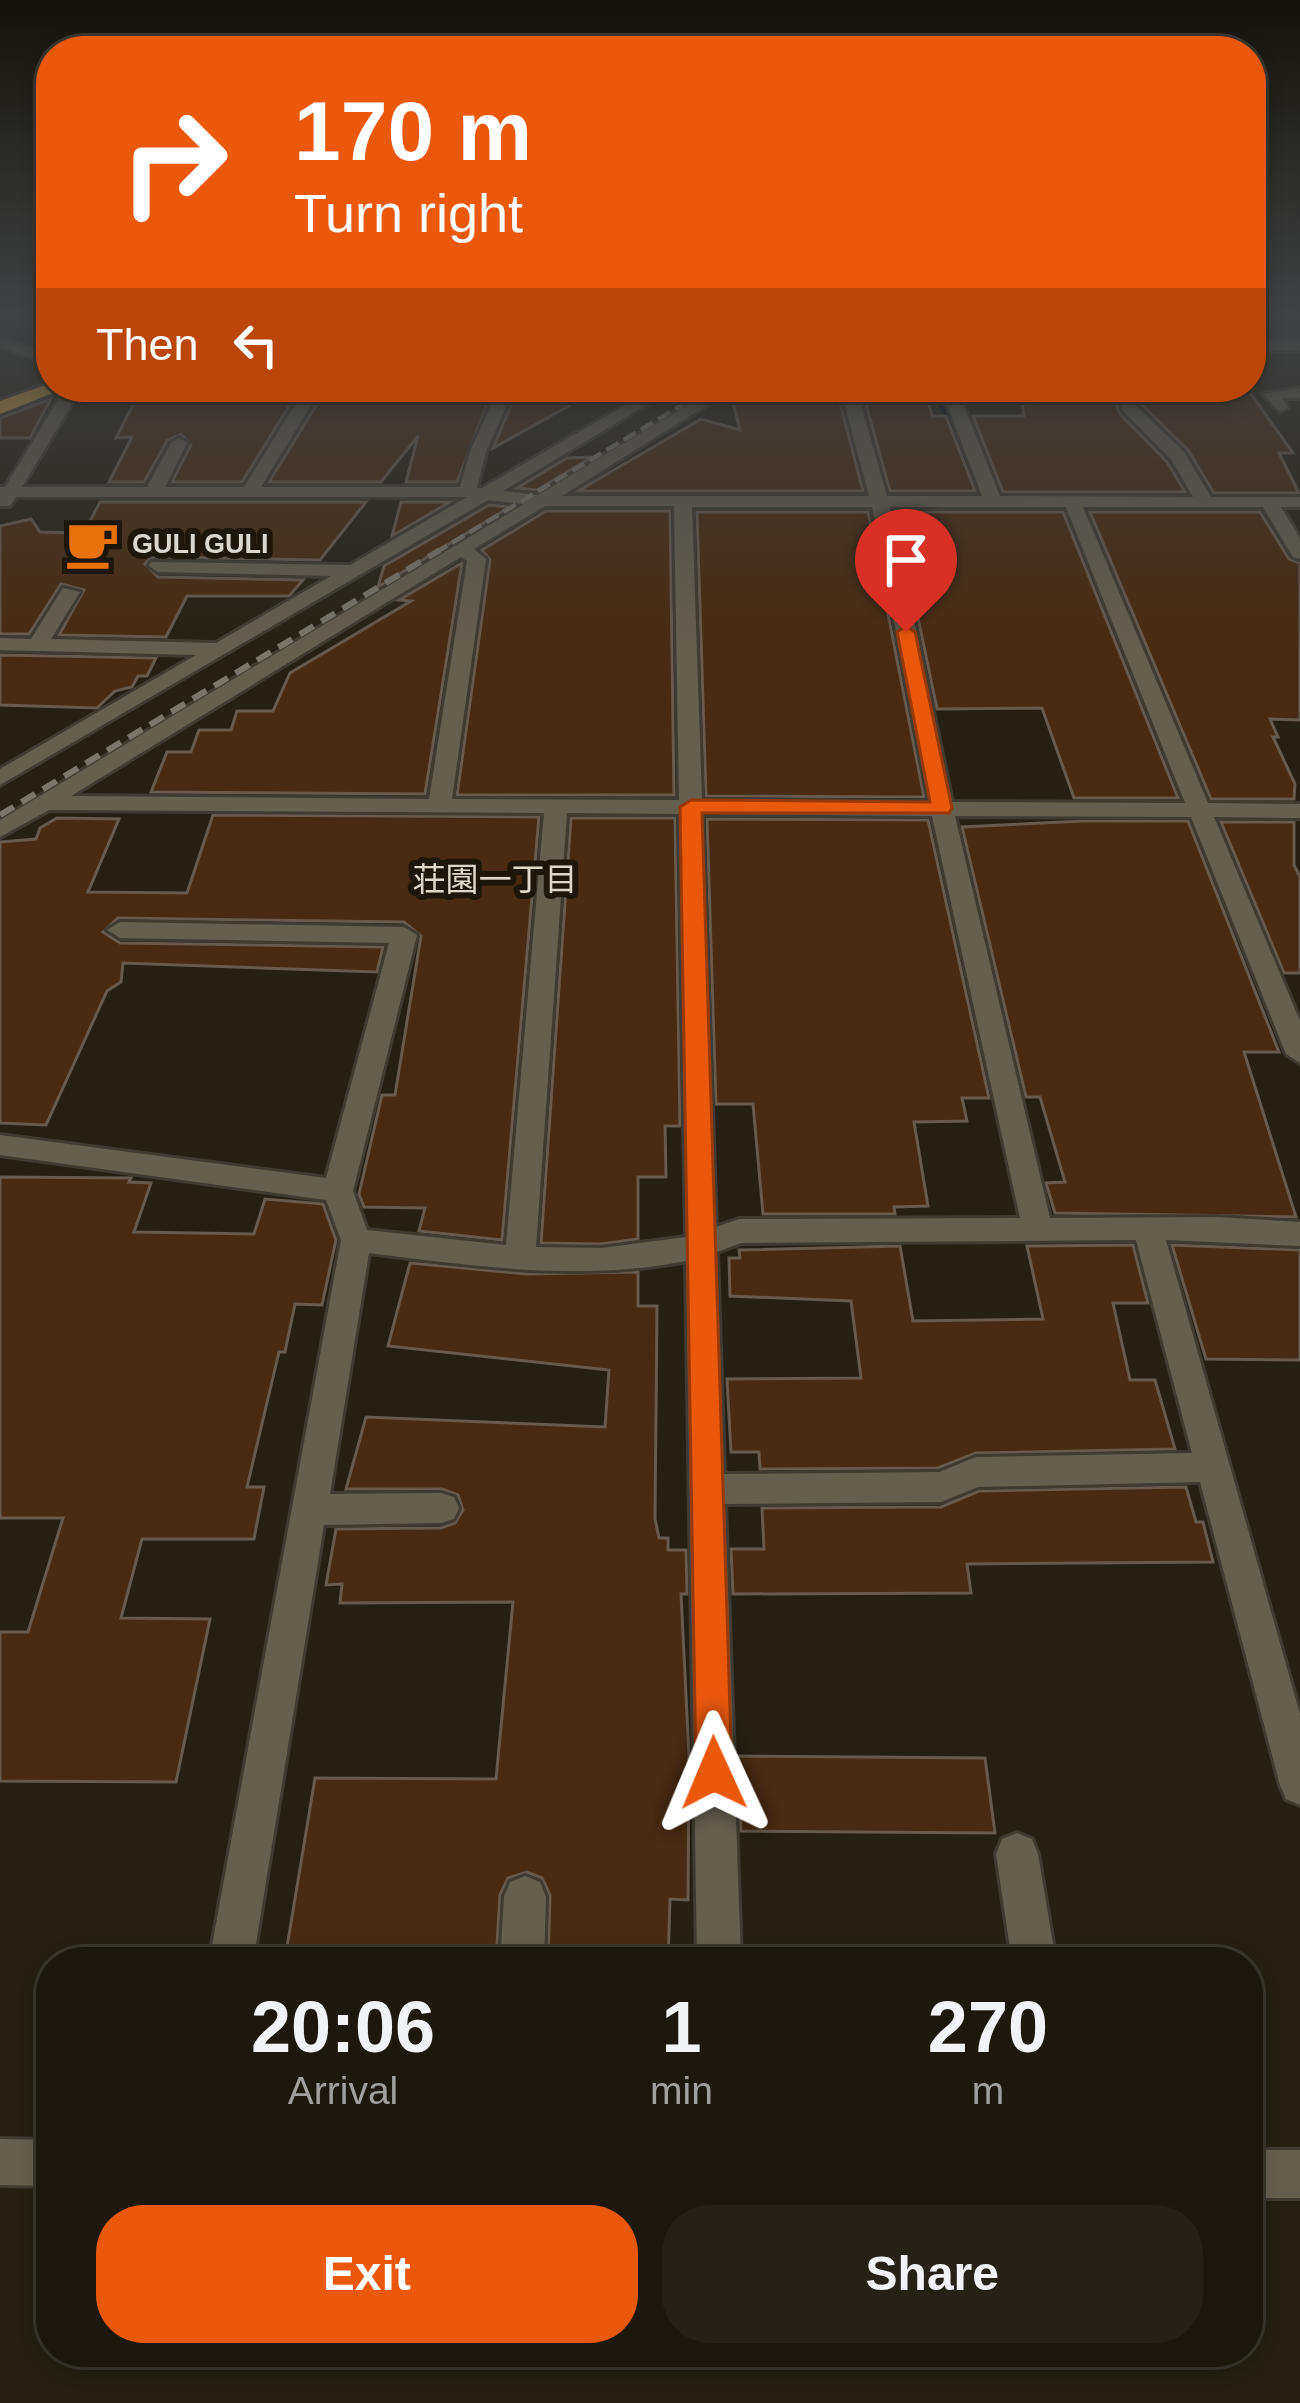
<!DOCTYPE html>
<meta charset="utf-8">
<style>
body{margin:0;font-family:Arial,"Noto Sans JP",sans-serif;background:#252117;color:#f1f3f6;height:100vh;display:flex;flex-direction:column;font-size:45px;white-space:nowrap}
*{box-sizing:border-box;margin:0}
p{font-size:39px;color:#a0a09e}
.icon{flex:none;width:66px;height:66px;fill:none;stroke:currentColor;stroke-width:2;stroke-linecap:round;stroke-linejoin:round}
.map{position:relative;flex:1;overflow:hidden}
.sheet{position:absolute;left:36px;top:1947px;width:1227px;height:420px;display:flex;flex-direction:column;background:#1c180e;border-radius:48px;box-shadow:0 6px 18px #0003,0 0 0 3px #3a372e}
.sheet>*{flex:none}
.top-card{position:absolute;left:36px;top:36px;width:1230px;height:366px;border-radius:48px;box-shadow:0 6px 18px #0003,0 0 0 3px #3a372e;background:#ea580c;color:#fff;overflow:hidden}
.pin{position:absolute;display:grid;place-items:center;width:102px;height:102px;color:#fff;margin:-123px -51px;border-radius:50% 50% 50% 0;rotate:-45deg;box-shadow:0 0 12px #0007}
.pin .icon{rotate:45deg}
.me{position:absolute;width:132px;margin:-66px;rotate:359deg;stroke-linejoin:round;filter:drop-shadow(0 0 9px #0008)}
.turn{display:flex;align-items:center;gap:42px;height:252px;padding:0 60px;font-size:54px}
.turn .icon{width:156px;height:156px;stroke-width:2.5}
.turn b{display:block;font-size:84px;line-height:102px}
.then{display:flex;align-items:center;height:114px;padding:0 60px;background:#0003;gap:24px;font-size:45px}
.eta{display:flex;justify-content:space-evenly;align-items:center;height:204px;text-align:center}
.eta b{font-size:72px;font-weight:700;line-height:84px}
.action{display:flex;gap:24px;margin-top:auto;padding:24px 60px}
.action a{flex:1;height:138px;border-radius:48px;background:#ea580c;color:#fff;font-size:48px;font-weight:700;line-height:138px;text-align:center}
.action a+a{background:#252117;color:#f1f3f6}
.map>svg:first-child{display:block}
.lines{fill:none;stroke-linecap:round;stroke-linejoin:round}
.stream{fill:#001127;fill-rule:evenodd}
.building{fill:#482b12;stroke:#675a4f;stroke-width:3}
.minor-casing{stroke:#3f3b32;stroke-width:6}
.highway-casing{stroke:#3f3b32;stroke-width:6}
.minor{fill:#655f50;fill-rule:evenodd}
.highway{fill:#e3b040;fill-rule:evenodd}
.rail-far1{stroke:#7a766b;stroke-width:4.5;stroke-dasharray:14 6;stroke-linecap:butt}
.rail{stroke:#7a766b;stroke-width:6;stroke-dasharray:16 9;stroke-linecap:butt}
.route{fill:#ea580c;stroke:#983908;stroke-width:3}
.labels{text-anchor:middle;stroke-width:12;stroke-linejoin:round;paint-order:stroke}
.far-poi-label{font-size:27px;font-weight:bold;fill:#dad7ce;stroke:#1c170a;text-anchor:start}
.neighbourhood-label{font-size:33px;fill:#dfd8c7;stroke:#1c170a}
</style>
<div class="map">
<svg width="1300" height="2403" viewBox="0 0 1300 2403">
<rect width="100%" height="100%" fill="#252013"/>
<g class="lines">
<g class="stream">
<path d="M929 387H937L972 459 971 461 964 459Z"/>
<path d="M1104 504H1248L1252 507 1248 510 1101 509V505Z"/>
</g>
</g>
<g class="building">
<path d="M142 387H301L242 482H172L191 445 181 434 167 441 144 482H109L132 437 116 438Z"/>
<path d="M430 387H494L457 482H406L418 436 381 482H269L322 396 427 400Z"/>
<path d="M519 387H603L493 448Z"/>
<path d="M783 387H836L863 491H578L701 419 740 430 733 403 757 400 760 388Z"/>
<path d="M861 387H917L919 396H927L932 416H946L975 491H890Z"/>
<path d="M1028 387H1109L1120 414 1167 462 1185 492H1003L973 416H1024L1022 404H1034Z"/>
<path d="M1134 387H1246L1293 453H1279L1299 493H1214L1188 450 1140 403Z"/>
<path d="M51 399 30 438H0V418Z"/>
<path d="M592 457 537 490 517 488 567 458Z"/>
<path d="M100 502H366L320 560 151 557 145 564 158 577 303 580 289 596H187L166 637 59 635 84 590 61 584 29 634H0V526L31 519 40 532 84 533Z"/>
<path d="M401 502H450L392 536Z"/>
<path d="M489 505 510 507 378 587 384 566Z"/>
<path d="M546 511H670L674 795H457L490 560 482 550Z"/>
<path d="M697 512H868L924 797 706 796Z"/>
<path d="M896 512H1063L1178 798H1074L1042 708 937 709Z"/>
<path d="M1090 512H1260L1289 559 1300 563V720L1270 719 1278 737H1273L1295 784 1294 799H1211Z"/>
<path d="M462 563 425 794 151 792 167 752H191L199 730H231L237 711H273L290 673 411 601 399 600Z"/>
<path d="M0 655 156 658 147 676H138L132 687 115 691 97 708 0 705Z"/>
<path d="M213 815 539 817 502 1240 419 1231 425 1208 364 1207 359 1194 382 1095H395L421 936 404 922 118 918 103 932 120 943 383 947 377 972 123 963 121 982 107 991 46 1125 0 1123V842L36 839 40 828 57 818 119 819 88 892 187 893Z"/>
<path d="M571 818H675L680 1126H665L666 1177H638V1239L601 1244 541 1243Z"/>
<path d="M707 819 928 820 989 1098H962L967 1121 914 1122 928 1206 894 1207 895 1214H763L753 1104H716Z"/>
<path d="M1082 821H1188L1279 1052H1244L1296 1217 1055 1213 1046 1183 1065 1182 1040 1097H1026L962 827Z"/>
<path d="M1221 822H1294V865L1300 877V973H1284Z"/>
<path d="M0 1177 131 1178 129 1182 151 1183 134 1232 254 1234 265 1199 323 1204 336 1240 322 1305 295 1304 285 1352H279L247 1487H264L254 1539H142L121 1618 210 1619 176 1782 0 1781V1632H28L63 1518H0Z"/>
<path d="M1133 1245 1148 1303H1113L1130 1380H1155L1175 1449 976 1453 938 1468 760 1469 759 1452H731L727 1379 861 1378 851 1301 730 1296 729 1258H740L739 1250 900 1246 913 1321 1043 1319 1027 1246Z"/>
<path d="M1172 1245 1300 1250V1360L1206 1359Z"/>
<path d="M410 1263 527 1274 638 1272V1306H657L655 1519 659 1538H668V1550H686L687 1594H681L689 1756 688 1900 670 1899 668 1962H548L550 1895 542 1878 527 1872 508 1878 500 1895 496 1962H406L407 1956 286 1953 315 1778 496 1779 513 1602 340 1603 342 1584 326 1585 336 1529 441 1528 455 1523 463 1510 458 1495 442 1489H346L366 1417 605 1427 609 1370 388 1346Z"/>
<path d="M1186 1487 1196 1522H1203L1213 1562 967 1564 971 1593 733 1594 731 1549H764L762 1508 941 1507 979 1491Z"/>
<path d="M738 1756 985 1758 995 1833 741 1831Z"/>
</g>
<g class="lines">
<g class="minor-casing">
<g id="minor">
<path d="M0 338 51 355V365L0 347Z"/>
<path d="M1300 340V350L1251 351V341Z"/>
<path d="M66 387H82L22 487H147L171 443 179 438 187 443 165 487H244L306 387H322L261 487H460L470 452 499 387H515L486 452 477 488H482L657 387H676L503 491 538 495 717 387H736L562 496H869L840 387H856L887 496H982L948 407 933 387H949L964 406 1000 496 1193 497 1171 459 1123 411 1113 387H1129L1136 406 1184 452 1211 497H1300V507H1281L1300 538V559L1293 557 1263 507H1083L1208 803 1300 804V818L1214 817 1300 1021V1063L1286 1054 1191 817 955 816 1050 1218 1217 1217 1300 1222V1246L1166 1240 1300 1714V1805L1286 1799 1280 1785 1200 1482 978 1487 941 1502 725 1504 741 1962H697L686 1261C580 1282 475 1266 369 1253L330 1494 441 1493 454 1497 459 1508 454 1519 441 1523 324 1525 253 1962H209L341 1240 326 1200 0 1155V1135L326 1178 389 943 120 938 107 930 120 922 404 927 417 935 353 1191 367 1230 506 1245 544 813 49 810 0 837V820L524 504 488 500 0 785V769L196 655 0 650V638L31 639 63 588 80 592 51 639 216 643 331 576 158 572 149 566 151 562 350 565 467 497H16L10 506H0V487H5ZM545 506H674L679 800 452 799 486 559 474 549ZM692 507H872L929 802 702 800ZM890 507H1066L1185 803 952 802ZM461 557 467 561 429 799 71 796ZM567 813 679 814 686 1237 601 1248 536 1247ZM702 814 932 816 1020 1218 739 1219 716 1227ZM1136 1240 1192 1453 976 1457 939 1472 724 1474 717 1252 741 1243Z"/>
<path d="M1300 388V398H1282L1288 407 1280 412 1263 394Z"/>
<path d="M1017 1833 1032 1839 1038 1854 1056 1962H1012L996 1854 1002 1839Z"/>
<path d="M525 1876 540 1882 546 1897 544 1962H500L504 1897 510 1882Z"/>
<path d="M0 2139 51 2140V2186L0 2185Z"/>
<rect x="1248" y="2150" width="52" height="48"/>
</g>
</g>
<g class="highway-casing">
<path id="highway" d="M51 383 68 387 0 414V401Z"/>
</g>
<use href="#minor" class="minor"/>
<use href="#highway" class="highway"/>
<path class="rail-far1" d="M435 553 712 387"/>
<path class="rail" d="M0 815 440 550"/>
</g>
<linearGradient id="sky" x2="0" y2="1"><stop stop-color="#14120a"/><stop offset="0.48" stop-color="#404244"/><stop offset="1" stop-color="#404244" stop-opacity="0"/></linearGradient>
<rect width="1300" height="651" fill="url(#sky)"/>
<path class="route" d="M906 626 915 632 952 808 949 813H702L732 1773 727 1785 714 1791 701 1785 696 1773 680 807 691 800 930 802 897 632Z"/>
<defs>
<g id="cafe-bare" transform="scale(4.14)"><path d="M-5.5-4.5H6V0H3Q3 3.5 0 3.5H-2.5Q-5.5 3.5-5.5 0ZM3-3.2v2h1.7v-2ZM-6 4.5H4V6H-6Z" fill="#e8710a" stroke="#1c170a" stroke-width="2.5" paint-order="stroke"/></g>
</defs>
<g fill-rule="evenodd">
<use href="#cafe-bare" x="92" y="544"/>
</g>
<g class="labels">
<g class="far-poi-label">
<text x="132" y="553">GULI GULI</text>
</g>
<g class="neighbourhood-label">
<text x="495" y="891">荘園一丁目</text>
</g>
</g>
</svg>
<div class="pin" style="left:906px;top:632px;background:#d93025"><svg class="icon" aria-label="arrive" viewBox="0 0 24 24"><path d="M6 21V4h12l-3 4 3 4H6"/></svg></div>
<svg class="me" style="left:714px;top:1773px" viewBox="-20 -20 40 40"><path d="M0-17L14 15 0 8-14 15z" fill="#ea580c" stroke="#fff" stroke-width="4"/></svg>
<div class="top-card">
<div class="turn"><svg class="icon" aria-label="right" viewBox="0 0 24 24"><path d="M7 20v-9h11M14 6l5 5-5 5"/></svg><div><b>170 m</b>Turn right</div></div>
<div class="then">Then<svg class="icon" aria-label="left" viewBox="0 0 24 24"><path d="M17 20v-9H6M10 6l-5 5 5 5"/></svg></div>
</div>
<section class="sheet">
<div class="eta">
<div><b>20:06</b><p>Arrival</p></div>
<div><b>1</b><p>min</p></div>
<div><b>270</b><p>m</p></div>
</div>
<div class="action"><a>Exit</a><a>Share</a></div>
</section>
</div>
